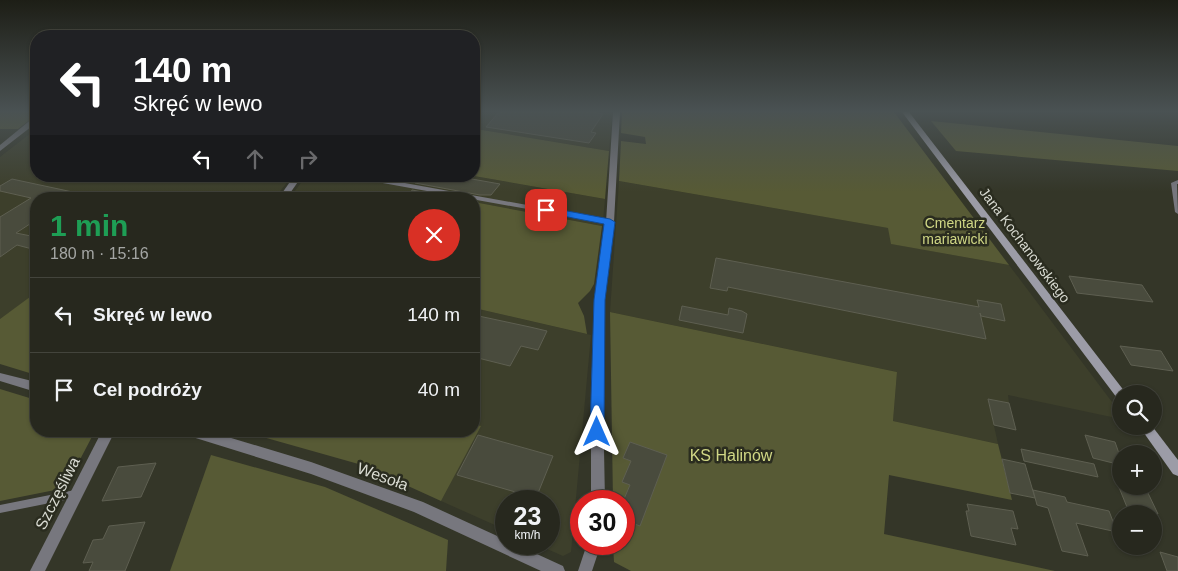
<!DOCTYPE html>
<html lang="pl">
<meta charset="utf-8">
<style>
body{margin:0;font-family:Arial,sans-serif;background:#33342b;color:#f1f3f6;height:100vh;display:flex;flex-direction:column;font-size:19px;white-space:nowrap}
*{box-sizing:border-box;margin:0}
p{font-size:16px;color:#a4a6a4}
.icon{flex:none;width:28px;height:28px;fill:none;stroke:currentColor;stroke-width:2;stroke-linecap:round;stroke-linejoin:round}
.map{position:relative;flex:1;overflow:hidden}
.sheet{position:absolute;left:30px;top:192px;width:450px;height:245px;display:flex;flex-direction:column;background:#27281e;border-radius:20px;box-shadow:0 1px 4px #0004,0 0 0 1px #43443c}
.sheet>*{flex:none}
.banner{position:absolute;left:30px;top:30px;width:450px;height:152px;border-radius:20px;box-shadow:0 1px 4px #0004,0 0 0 1px #43443c;background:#202124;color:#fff;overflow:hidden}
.controls{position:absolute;left:1112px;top:385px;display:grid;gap:10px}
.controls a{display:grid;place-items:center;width:50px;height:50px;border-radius:50%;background:#27281e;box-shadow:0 1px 4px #0004,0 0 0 1px #43443c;font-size:25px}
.speed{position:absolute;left:495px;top:490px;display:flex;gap:10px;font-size:25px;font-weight:700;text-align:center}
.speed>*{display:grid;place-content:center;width:65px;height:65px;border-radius:50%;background:#27281e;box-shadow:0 1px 4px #0004,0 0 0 1px #43443c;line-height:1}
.speed small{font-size:12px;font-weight:400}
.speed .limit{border:8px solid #d22;background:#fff;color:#111}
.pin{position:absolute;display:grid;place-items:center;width:42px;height:42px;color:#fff;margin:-21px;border-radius:10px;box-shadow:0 2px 8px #0006}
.me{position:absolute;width:55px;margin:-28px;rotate:0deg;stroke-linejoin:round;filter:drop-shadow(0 0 4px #0008)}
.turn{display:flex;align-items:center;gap:18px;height:105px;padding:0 20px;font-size:22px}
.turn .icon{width:65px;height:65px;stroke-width:2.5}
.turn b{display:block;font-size:35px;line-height:42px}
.lanes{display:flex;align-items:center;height:48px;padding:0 20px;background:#0003;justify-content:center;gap:25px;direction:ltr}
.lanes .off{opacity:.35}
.round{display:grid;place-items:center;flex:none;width:52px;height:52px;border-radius:26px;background:#33342b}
.overview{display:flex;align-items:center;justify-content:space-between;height:85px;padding:0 20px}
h1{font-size:30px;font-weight:800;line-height:38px;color:#1e9e55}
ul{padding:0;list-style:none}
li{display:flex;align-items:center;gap:15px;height:75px;padding:0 20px;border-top:1px solid #43443c}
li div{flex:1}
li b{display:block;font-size:19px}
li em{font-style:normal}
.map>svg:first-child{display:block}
.built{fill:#3d3f2b}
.green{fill:#575a35}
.building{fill:#494b3d;stroke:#5e5f51}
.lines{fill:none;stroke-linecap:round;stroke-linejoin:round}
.lane{fill:#77777e;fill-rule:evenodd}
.street{fill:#77777e;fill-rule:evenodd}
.secondary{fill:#9c9ca7;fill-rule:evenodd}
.route{fill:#1a73e8;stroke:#114b97}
.labels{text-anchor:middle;stroke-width:5;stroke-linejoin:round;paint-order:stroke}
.park-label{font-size:14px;fill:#d0d785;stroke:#2a2c1f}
.street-label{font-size:14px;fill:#d9dbd2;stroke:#2a2c1f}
.near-park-label{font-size:16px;fill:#d0d785;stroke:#2a2c1f}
.near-street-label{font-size:16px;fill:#d9dbd2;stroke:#2a2c1f}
</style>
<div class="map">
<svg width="1178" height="571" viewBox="0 0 1178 571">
<rect width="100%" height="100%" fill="#343628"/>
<g class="built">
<path d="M474 112H612L609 151 476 129 474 134Z"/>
<path d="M36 129V176H292L274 199H36V294L0 319V157Z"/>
<path d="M306 176H474L605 199 603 221 602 226 474 202V199L448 197 447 199H289Z"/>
<path d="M619 181 889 228 892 244 1009 265 1121 414V419L1008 395 1009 403 988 399 998 444 893 421 897 372 610 312Z"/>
<path d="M474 308 591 335 571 552 563 556 536 544H549V501H506V530L441 501 480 426 474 424Z"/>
</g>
<g class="green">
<path d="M0 112H36V115L18 129H0Z"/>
<path d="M622 112H894L1009 265 891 244 888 228 619 181 621 141 646 144 645 137 621 133Z"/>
<path d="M931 121 1178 146V171L956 151Z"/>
<path d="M476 129 609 151 605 199 474 176V134Z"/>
<path d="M474 202 602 226 594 284 590 291 578 303 584 316 587 334 474 308Z"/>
<path d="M34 294H36V375L0 364V319Z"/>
<path d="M610 312 897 372 893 421 998 444 1012 500 889 475 884 534 1055 571H631L614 562 613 544H624V501H613Z"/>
<path d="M0 389 36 400V431H95L65 488 0 501Z"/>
<path d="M474 424 481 426 441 501 362 465 242 431H474Z"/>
<path d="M211 455 325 487 448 540 446 571H170Z"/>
</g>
<g class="building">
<path d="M499 112H592L603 114 591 132 596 133 589 143 486 127Z"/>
<path d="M418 176H455L500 184 491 195H480L415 183Z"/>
<path d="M12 179 82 194V199H36V220L16 233 36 237V250L17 245 0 257V217L31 198 0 191V186Z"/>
<path d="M412 190 459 199H408Z"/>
<path d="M716 258 979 307 977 300 1001 304 1005 321 981 316 980 313 986 339 728 287 727 291 710 288Z"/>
<path d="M1069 276 1142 285 1153 302 1077 293Z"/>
<path d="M682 306 728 315 729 308 742 311 747 314 743 333 679 320Z"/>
<path d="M474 315 530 327 547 331 538 350 521 346 510 366 474 357Z"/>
<path d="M1120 346 1161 351 1173 371 1131 365Z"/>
<path d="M988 399 1009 403 1016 430 994 425Z"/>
<path d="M478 435 553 456 536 498 457 475Z"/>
<path d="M1085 435 1115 442 1121 459V465L1093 458Z"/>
<path d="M630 442 667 455 640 526 624 520V499L630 485 622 482 631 461 623 458Z"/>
<path d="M1021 449 1094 464 1098 477 1024 461Z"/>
<path d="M1002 459 1025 464 1035 498 1010 493Z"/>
<path d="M156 463 141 497 102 501 118 467Z"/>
<path d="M1118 485 1147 491 1158 514 1129 512Z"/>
<path d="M1033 490 1065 497 1067 502 1109 511 1117 532 1076 523 1088 556 1062 551 1048 508 1037 505Z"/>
<path d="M967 504 1013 511 1018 529 1011 528 1016 545 971 536 966 511H969Z"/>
<path d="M145 522 125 571H89L93 562 83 563 93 540 103 539 109 526Z"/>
<path d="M1160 552 1178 557V571H1167Z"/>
</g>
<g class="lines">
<g class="lane">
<path d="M352 176H366L610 220 613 222 610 224 355 178Z"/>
<path d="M1178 180V184H1177L1178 214 1175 212 1171 183Z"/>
<path d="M75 490 78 491 80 494 78 497 75 498 0 513V505Z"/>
</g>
<g class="street">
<path d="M613 112H620L614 222 604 300 603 398 605 501H591V398L594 300 606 222Z"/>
<path d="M33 118H36V123L0 151V145Z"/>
<path d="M294 176H302L286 199H278Z"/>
<path d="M0 373 36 382V392L0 381Z"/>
<path d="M102 431H115L45 571H30Z"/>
<path d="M184 431H208L311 462 423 502 506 540V544H515L563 566 565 571H541L414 512 311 474 186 435Z"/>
<path d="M587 544H601L592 571H578Z"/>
</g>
<g class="secondary">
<path d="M902 112H909L1125 392 1126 394H1121V400L1117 398Z"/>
<path d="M1139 426H1152L1178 460V476L1173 474Z"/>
</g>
</g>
<linearGradient id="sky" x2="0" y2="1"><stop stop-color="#1d1e16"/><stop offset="0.58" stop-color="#4a5253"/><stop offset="1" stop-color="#4a5253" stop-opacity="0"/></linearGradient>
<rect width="1178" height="192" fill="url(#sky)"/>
<path class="route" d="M546 207 610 219 615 222 605 300 604 432 602 437 597 438 592 437 590 432 594 300 604 224 542 212 541 210Z"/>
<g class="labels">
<g class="park-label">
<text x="955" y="228">Cmentarz<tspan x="955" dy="16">mariawicki</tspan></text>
</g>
<g class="street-label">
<text transform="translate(1025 245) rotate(53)" y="5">Jana Kochanowskiego</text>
</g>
<g class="near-park-label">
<text x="731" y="461">KS Halinów</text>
</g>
<g class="near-street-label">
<text transform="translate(383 476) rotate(20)" y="6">Wesoła</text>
<text transform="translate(57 493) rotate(-63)" y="6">Szczęśliwa</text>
</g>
</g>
</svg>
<div class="controls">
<a><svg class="icon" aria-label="search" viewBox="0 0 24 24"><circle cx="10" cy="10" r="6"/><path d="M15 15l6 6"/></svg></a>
<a>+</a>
<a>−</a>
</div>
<div class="speed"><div>23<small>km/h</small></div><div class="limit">30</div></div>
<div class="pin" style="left:546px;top:210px;background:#d93025"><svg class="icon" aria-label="arrive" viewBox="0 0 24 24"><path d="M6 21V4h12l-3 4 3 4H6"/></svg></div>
<svg class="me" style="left:597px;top:432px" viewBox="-20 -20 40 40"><path d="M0-17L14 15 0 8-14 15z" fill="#1a73e8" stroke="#fff" stroke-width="4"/></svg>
<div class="banner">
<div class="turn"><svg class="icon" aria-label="left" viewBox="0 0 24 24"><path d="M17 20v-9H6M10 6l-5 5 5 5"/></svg><div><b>140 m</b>Skręć w lewo</div></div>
<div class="lanes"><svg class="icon" aria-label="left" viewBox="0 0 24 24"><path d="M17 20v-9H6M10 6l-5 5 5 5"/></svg><svg class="icon off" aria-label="ahead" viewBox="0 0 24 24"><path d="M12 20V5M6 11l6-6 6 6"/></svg><svg class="icon off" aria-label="right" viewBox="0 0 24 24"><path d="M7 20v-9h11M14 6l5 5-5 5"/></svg></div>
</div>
<section class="sheet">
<div class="overview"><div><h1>1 min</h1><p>180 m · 15:16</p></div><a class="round" style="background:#d93025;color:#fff"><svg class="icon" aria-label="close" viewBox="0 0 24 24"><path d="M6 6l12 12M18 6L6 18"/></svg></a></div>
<ul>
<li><svg class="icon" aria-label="left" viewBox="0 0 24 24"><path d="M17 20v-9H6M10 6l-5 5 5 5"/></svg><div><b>Skręć w lewo</b></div><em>140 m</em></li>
<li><svg class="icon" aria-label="arrive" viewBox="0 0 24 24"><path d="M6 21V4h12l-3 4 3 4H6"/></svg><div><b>Cel podróży</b></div><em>40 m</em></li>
</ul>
</section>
</div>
